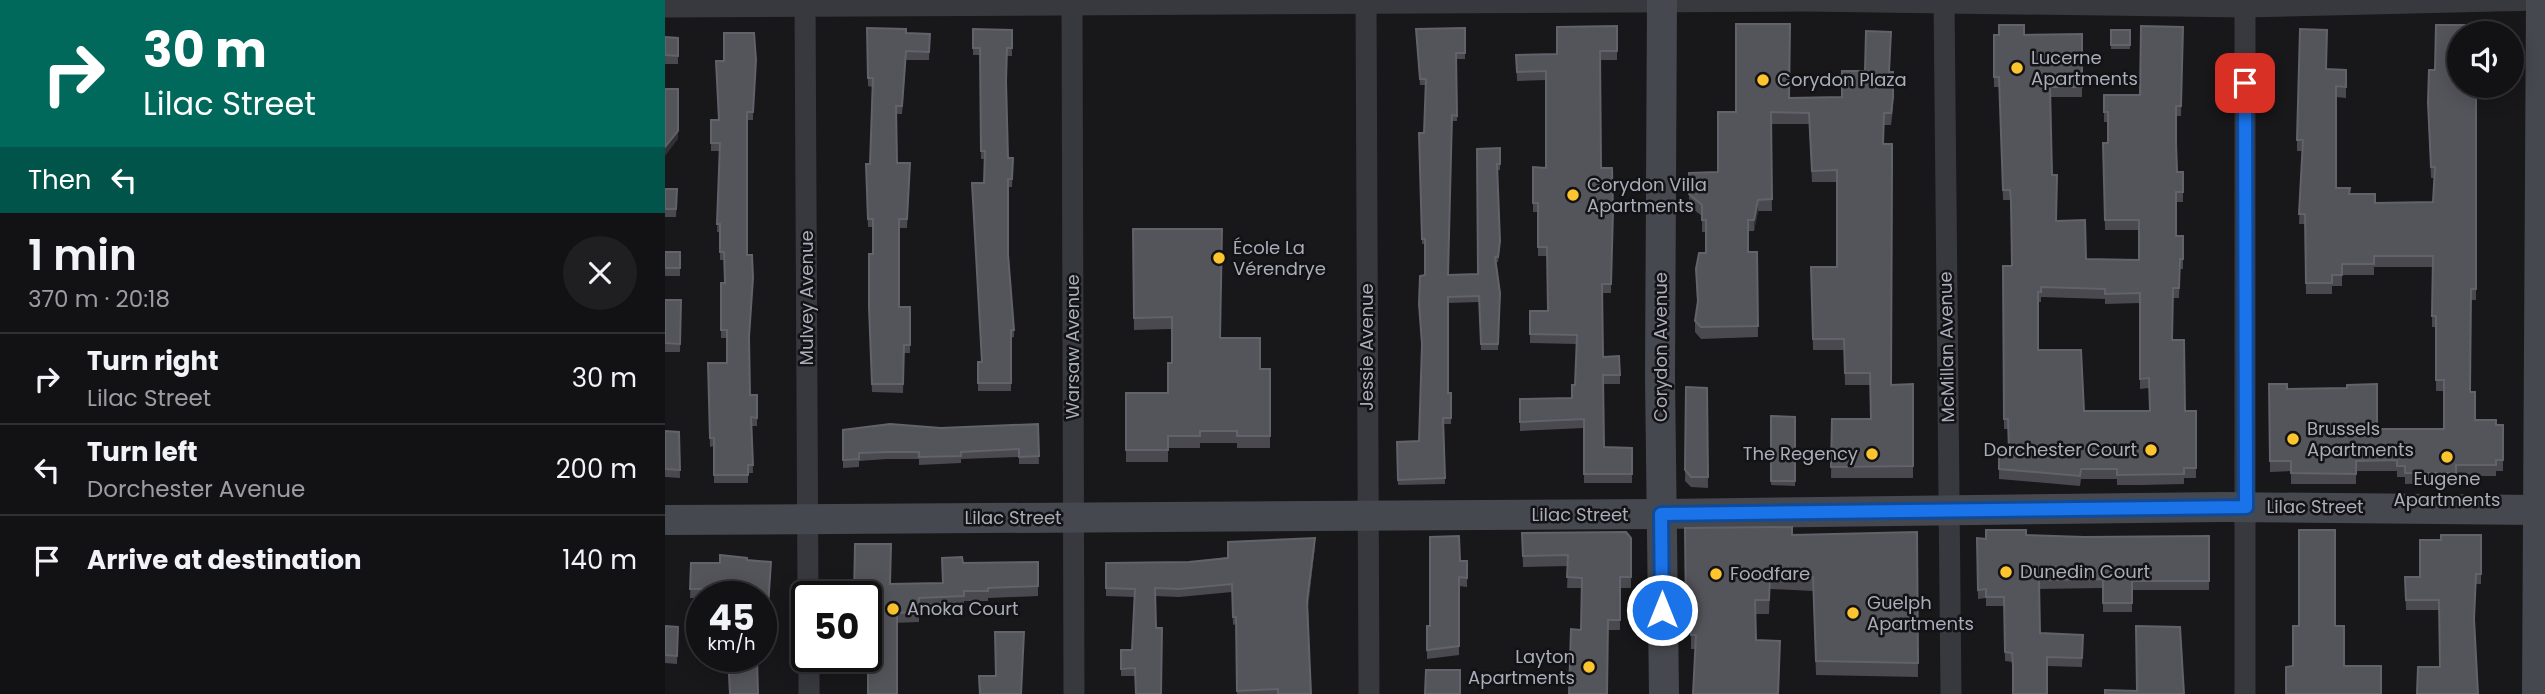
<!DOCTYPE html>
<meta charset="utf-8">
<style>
body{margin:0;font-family:Poppins,sans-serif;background:#1f1f22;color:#f1f3f6;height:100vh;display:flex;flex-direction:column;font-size:26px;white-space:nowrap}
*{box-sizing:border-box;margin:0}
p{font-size:23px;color:#9c9da0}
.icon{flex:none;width:38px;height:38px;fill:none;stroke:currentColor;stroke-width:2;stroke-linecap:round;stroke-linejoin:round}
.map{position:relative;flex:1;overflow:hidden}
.sheet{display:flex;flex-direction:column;background:#121114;width:665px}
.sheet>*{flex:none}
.banner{background:#00695c;color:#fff;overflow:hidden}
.buttons{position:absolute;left:1782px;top:21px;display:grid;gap:14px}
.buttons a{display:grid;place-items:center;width:77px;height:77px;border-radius:50%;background:#121114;box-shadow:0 4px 18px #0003,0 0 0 2px #313134;font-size:35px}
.speed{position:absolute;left:21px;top:581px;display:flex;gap:14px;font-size:35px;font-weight:700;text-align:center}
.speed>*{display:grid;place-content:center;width:91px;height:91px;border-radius:50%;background:#121114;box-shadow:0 4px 18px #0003,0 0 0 2px #313134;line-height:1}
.speed small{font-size:18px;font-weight:400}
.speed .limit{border:4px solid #111;border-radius:10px;background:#fff;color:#111}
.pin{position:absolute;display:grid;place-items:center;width:60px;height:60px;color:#fff;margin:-30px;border-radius:14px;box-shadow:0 4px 10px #0006}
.me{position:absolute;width:77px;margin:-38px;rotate:0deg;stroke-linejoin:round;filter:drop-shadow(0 0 5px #0008)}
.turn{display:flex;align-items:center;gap:24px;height:147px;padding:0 28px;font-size:32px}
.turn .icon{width:91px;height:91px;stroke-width:2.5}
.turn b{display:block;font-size:49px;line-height:60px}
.then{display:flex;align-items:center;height:66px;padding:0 28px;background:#0003;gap:14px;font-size:26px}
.round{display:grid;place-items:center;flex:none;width:74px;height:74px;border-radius:37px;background:#1f1f22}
.headline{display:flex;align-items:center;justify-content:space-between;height:119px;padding:0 28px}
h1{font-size:42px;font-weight:600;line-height:52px}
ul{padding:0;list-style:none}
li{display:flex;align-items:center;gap:21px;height:91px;padding:0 28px;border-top:2px solid #313134}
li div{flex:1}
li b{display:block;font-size:26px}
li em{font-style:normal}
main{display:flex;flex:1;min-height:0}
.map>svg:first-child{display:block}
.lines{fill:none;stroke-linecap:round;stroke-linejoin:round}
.street{stroke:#38393f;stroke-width:21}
.secondary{stroke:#46484f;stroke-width:30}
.wall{fill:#49494f;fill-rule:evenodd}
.shaded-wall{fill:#313135}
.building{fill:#54545b;stroke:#61626a;stroke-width:2;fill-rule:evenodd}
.route-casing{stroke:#114b97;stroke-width:18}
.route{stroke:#1a73e8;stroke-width:12}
.poi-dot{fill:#fcc52d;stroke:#131215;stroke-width:2.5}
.labels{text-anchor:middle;stroke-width:5;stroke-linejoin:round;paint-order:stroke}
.poi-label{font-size:18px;fill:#a9adba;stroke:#131215;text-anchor:start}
.street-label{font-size:18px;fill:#a9adba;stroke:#131215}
</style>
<main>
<section class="sheet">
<div class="banner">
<div class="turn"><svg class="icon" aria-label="right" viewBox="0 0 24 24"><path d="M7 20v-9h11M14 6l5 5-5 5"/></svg><div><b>30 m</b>Lilac Street</div></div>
<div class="then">Then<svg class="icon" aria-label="left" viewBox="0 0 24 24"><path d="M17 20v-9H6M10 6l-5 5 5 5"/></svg></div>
</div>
<div class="headline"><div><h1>1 min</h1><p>370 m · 20:18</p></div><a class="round"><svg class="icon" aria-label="close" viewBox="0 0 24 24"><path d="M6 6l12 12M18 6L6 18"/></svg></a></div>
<ul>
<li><svg class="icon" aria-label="right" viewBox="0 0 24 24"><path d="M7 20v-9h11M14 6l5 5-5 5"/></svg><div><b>Turn right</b><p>Lilac Street</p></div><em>30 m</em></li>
<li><svg class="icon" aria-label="left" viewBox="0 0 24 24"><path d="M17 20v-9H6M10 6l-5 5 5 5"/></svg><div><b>Turn left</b><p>Dorchester Avenue</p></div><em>200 m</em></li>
<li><svg class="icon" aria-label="arrive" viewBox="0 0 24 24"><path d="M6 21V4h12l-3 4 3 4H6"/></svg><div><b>Arrive at destination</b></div><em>140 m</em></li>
</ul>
</section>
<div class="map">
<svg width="1880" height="694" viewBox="0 0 1880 694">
<rect width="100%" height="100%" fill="#18171a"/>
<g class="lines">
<g class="street">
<path d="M140 0 143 597"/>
<path d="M407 0 409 694"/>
<path d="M701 0 704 694"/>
<path d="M1279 0 1286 694"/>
<path d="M1580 0V694"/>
<path d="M0 7 1139 1 1580 7 1874 0"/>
<path d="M144 656V694"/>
</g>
<g class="secondary">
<path d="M997 0 995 377 999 694"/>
<path d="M0 520 996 514 1557 507 1873 510"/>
<path d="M1872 694 1876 0"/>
</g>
</g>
<g class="wall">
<path d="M952 26V60H935L936 168H947L946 293H938V357L955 375V384H938L939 447 967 448V483H919V428L855 431V399L907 398 910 385 912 344 865 343V311H883L882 256H873V212H868V167L881 168V80L852 81 851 55 892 54Z"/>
<path d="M1518 27 1516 116H1511V146L1512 172H1518V202H1511V236H1518V269H1515L1514 298H1508L1507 340 1520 411H1531V478H1519V484L1477 485H1452V479H1416L1415 486 1334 479V452H1343V429H1339L1338 266H1347L1346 211 1345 200H1338L1334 87H1329V35L1417 34V97H1385L1387 175 1391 221 1421 259 1474 260V230H1440L1438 143H1443V122H1439V95H1475ZM1376 297 1440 299V304L1475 303V389L1484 388 1485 411H1419L1373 350V302H1376Z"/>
<path d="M202 28 241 33 265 34 264 60H241L237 114H231L232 163H245L242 228H234V307H245V353H239L238 393 207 392 204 315 208 227H203L201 164H205L207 87 203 86Z"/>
<path d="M800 28V59H791L792 121H787L783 275 813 274 835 148V170H832L835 247 833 262H831L835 293 833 350H816L814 302 783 303V393H786V424H779L780 484 733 485 732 442 754 441 760 275V244H757L754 133H759L761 85H755L751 34Z"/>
<path d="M308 29 347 30V56H342L341 85 343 158H348L347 187H343V254L349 330V337L346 338V391H313V362H317L320 159H316L315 55H308Z"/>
<rect x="1446" y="30" width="19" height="19"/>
<path d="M89 33 88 120H82L81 181 82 255 88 286 84 342 85 395 92 403V426H87L88 473H83V483H49V446L45 447 43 363H62V338H56V283H60L59 260H55V232H52L55 151H46V120H54L59 61Z"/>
<path d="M0 37 13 38V64H0Z"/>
<path d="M1662 69 1681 70V98L1671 97V188L1710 203 1768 202 1769 178H1766L1763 113 1811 86V300H1806L1805 392 1810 420 1831 425H1838V471H1831V476H1791V483L1740 484V477H1732V471H1691V484H1626V471L1605 472 1604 384 1622 389 1712 429H1779V391H1771V327H1767V267H1709V275H1677V286H1667V294H1641L1640 224H1634L1637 151H1632V140Z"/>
<path d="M1225 72H1228V109L1226 125H1219L1218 144 1226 385 1248 384V478H1166L1167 419H1206L1205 385H1180L1179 350H1148L1146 267H1172V182H1147L1144 124H1106L1107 211H1093L1089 231H1083V252H1092L1093 337 1036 339 1030 332V321L1032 304 1031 269 1041 253V232H1037V216L1024 206V173L1053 172 1071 112 1124 98 1177 97Z"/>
<path d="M0 189H12L11 217H0Z"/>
<path d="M468 229 555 338 595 369H605V448H572V443H535V448H503V462H461V393H503L507 363V329L469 330Z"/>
<rect x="0" y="252" width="15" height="24"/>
<path d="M0 300H16L15 352H0Z"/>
<path d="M1021 387 1042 388 1043 488 1026 487 1020 481Z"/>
<path d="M1106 416 1130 417V486L1106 485Z"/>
<path d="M373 424 374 464H354V457L296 459V463L254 465V459H222L194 461V467L178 468V430L276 428Z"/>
<path d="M0 431 14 432 15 478 0 477Z"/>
<path d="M1020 528 1127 535 1252 532 1253 677 1151 675 1148 591 1105 589 1104 614H1091L1030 649H1026V632H1021Z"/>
<path d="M857 533 966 538V588H955V630H916L917 588H902L903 566 858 567Z"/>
<path d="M1361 535 1419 537 1544 536V590H1467V612H1438V588L1374 589 1375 633 1418 635 1417 667 1382 666 1348 675 1347 662 1340 661 1339 606H1321V598L1313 599 1312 538 1321 539Z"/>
<path d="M1816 535V584H1811L1775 667 1774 610H1741L1740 577H1755L1776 540Z"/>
<path d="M650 546 643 607 646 694H572L571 624 568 625 567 592 514 597 490 596 470 676H456V650H467L469 597 441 596V563L524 562Z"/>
<path d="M82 560 106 570 103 615 96 614V597H37V598H25L26 563H55Z"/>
<path d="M802 561V587L794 586V655L762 659V626H765Z"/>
<path d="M373 562V596L323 598V601H299V606L254 608V622L201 624V597L225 584 277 583 298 563Z"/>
<path d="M0 626 13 627 12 664 0 663Z"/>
</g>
<g class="shaded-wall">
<path d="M13 131V139L0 156V147Z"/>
<path d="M1093 200V211L1089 231V220Z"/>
<path d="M650 538V546L642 609V601Z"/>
</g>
<g class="building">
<path d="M1071 24H1125L1124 98 1177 97V71H1200L1201 31 1226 32 1224 72H1228V98L1226 113H1219L1218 144H1227V163L1226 385 1248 384V466L1166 467 1167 419H1206L1205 373H1180L1179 339H1148L1146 267H1172V170L1147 171 1144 113 1106 112 1107 199 1093 200 1089 220H1083V252H1092L1093 326 1036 327 1030 321 1033 301 1031 269 1034 253H1041V220H1037V205L1024 194V173L1053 172V112H1071Z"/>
<path d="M1334 25H1359V35L1417 34V87H1385L1387 175H1392L1391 221 1420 220 1421 259 1474 260V220H1440L1438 143H1443V112H1439V95H1475L1476 26 1518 27 1516 106H1511V143L1512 172H1518V192H1511V236H1518V259H1515L1514 288H1508L1507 340H1519L1520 411H1531V468H1519V474L1452 475V469H1416L1415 476 1334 469V452H1344L1343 419H1339L1338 266H1347L1346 201 1345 190H1338L1334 77H1329V35H1334ZM1376 287 1440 289V294L1475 293V379L1484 378 1485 411H1419L1416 350H1373V292H1376Z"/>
<path d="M1771 25H1810L1811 33H1794V86H1811V289H1806L1805 392H1810V420H1831V425H1838V460H1831V465H1791V473H1740V466H1732V460L1691 461V474L1626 473V461H1605L1604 384H1622V389L1682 388V385L1712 384V429H1779V380H1771V316H1767L1768 256H1709V264H1677V275H1667V283H1641L1640 214H1634L1638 140H1632L1635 29 1662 30 1661 69 1681 70V87L1671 86V188H1685L1684 194H1710V203L1768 202 1770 167H1766L1763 102 1764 70H1770Z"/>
<path d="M952 26V51H935L936 168H947L948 211 946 284H937L938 357 954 356 955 375H938L939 447 967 448V474H919V419L855 422V399L907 398V385H910L912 335 865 334V311H883L882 247H873V203H868V167L881 168V71L852 72 851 55 892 54V27Z"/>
<path d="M202 28 241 29V33L265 34 264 52 241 51 237 106H231L232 163H245L242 219H234V307H245V345H239L238 384H207L204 307V254H208V219H203L201 164H205L208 78H203Z"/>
<path d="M800 28V53H791L792 116 787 115 783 275 813 274 812 149 835 148V164H832L835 241 833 257H830L835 293 833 344H816L814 296 783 297V393H786V418H778L780 478 733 480 732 442 754 441 757 344 754 304 755 276 760 275V239H757L754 133H759L761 79H755L751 29Z"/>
<path d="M308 29 347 30V48H342L341 81 343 158H348L347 179H343V254L349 330H346V383H313V362H317L307 183H319L320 151H316L315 48H308Z"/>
<rect x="1446" y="30" width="19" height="15"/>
<path d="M59 33H89L91 60 88 112H82V255H87L88 278 84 337 85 395H92V418L86 417 88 465H83V475H49V438H45L43 363H62V330H56V283H60L59 252H55V224H52L55 143H46V120H54L51 61H59Z"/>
<path d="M0 37 13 38V56L0 55Z"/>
<path d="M0 89H13V131L0 147Z"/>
<path d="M0 189H12L11 209H0Z"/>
<path d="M468 229H557L555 338H595V369H605V436H572V431H535V436H503V450H461V393H503V363H507V317L469 318Z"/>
<rect x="0" y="252" width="15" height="16"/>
<path d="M0 300H16L15 344 0 343Z"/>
<path d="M1021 387 1042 388 1043 477H1026L1020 470Z"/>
<path d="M1106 416 1130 417V481H1106Z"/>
<path d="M225 424 276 428 373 424 374 456 354 457V449L296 452V456L254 457V452H222L194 453V459L178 460V430Z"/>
<path d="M0 431 14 432 15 470 0 469Z"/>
<path d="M1127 527V535L1252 532 1253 663 1151 661 1148 577 1105 576 1104 600H1090L1091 640 1115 641 1113 694H1028L1031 635H1026V618H1021L1020 528Z"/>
<path d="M1321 530H1361V535L1419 537 1544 536V581H1467V603H1438V579L1374 580 1375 633 1418 635 1417 658 1382 657V694H1348V666L1347 653 1340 652 1339 597H1321V589L1313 590 1312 538 1321 539Z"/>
<path d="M1634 530H1670V626H1679V666H1716V694H1621V667L1628 666V626H1634Z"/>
<path d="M961 532 966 538V577H955V620H943L942 694H904L906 629 916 630 917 578 902 577 903 555 858 556 857 533Z"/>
<path d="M1776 535H1816V574H1811L1809 619 1813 694H1752L1753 667H1775L1774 600H1741L1740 577H1755V540H1776Z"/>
<path d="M794 536 795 561H802V578L794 577V646L762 650V626H765V537Z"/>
<path d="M650 538 642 601 646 694H613V689L572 691 571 617H568L567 584 514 589 490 588 491 628H497L496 694H471L470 668 456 669V650H467L470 589 441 588V563L524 562 563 558V542Z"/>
<path d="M190 544H226L225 584 278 583 277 558 297 557 298 563 373 562V586L323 588V591H299V596L254 598V612L232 613V694H203V614H201V597H189Z"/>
<path d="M55 555 82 558V560L106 562 103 606 96 605V597H85V595L52 593V589H25L26 563H55Z"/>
<path d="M0 626 13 627 12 656 0 655Z"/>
<path d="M1471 626 1515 627 1519 694H1440V690L1472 691Z"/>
<path d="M330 632H359L356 694H315L314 676H331Z"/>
<path d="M63 656H92L93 694H65Z"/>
<path d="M761 670H795V694H760Z"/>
</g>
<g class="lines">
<g class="route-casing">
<path id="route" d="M997 610 996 514 1581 507 1580 83"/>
</g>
<use href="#route" class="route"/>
</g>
<g class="poi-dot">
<circle cx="1352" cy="68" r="7"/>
<circle cx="1098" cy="80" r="7"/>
<circle cx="908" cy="195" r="7"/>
<circle cx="554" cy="258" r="7"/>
<circle cx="1628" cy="439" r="7"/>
<circle cx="1486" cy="450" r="7"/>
<circle cx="1207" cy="454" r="7"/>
<circle cx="1782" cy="457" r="7"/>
<circle cx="1341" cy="572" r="7"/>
<circle cx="1051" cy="574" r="7"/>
<circle cx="228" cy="609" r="7"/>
<circle cx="1188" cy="613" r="7"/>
<circle cx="924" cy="667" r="7"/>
</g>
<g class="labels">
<g class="poi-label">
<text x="1366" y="64">Lucerne<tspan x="1366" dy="21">Apartments</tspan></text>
<text x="1112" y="86">Corydon Plaza</text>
<text x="922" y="191">Corydon Villa<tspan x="922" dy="21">Apartments</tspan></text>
<text x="568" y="254">École La<tspan x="568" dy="21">Vérendrye</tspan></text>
<text x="1642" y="435">Brussels<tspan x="1642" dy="21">Apartments</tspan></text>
<text x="1472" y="456" text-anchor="end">Dorchester Court</text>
<text x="1193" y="460" text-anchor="end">The Regency</text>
<text x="1782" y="485" text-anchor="middle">Eugene<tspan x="1782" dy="21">Apartments</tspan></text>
<text x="1355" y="578">Dunedin Court</text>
<text x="1065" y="580">Foodfare</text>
<text x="1202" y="609">Guelph<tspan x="1202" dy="21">Apartments</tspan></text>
<text x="242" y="615">Anoka Court</text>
<text x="910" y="663" text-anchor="end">Layton<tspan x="910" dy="21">Apartments</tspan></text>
</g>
<g class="street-label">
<text transform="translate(142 298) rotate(-90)" y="6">Mulvey Avenue</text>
<text transform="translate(408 347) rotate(-90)" y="6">Warsaw Avenue</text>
<text transform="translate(702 347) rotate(-90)" y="6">Jessie Avenue</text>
<text transform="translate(996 347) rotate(-90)" y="6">Corydon Avenue</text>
<text transform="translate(1282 347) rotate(-91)" y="6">McMillan Avenue</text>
<text x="1650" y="513">Lilac Street</text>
<text x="915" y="521">Lilac Street</text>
<text x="348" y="524">Lilac Street</text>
</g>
</g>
</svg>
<div class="buttons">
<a><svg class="icon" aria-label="sound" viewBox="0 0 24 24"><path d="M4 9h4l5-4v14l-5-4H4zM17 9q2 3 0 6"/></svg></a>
</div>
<div class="speed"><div>45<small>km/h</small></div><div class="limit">50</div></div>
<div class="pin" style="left:1580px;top:83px;background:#d93025"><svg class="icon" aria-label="arrive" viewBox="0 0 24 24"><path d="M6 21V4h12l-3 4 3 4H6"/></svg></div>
<svg class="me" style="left:997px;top:610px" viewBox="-20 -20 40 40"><circle r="17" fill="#1a73e8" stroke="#fff" stroke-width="3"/><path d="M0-11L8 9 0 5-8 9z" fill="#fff"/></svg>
</div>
</main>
